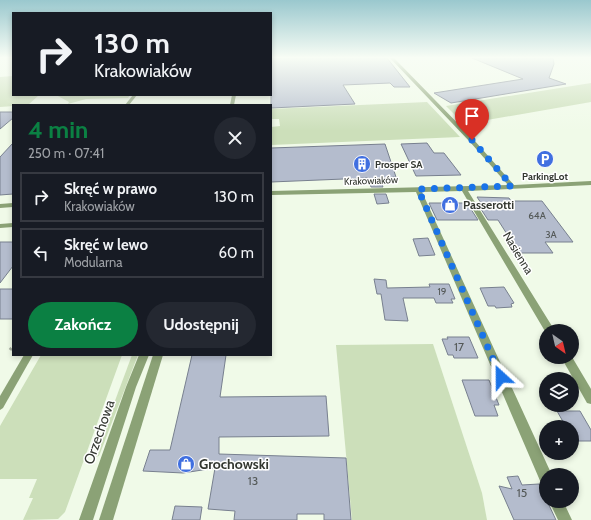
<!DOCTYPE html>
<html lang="pl">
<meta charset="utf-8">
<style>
body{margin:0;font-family:Cabin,sans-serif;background:#242831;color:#f1f3f6;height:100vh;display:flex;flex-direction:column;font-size:15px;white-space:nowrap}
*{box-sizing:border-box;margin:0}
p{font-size:13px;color:#9ea1a6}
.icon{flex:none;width:22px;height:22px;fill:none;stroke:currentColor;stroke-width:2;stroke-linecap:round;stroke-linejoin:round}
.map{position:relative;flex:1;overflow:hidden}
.sheet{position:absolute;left:12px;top:104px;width:260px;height:252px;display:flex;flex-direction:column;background:#171b24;border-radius:0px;box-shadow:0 2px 6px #0003}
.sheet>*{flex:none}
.top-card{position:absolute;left:12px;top:12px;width:260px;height:84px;border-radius:0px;box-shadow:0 2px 6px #0003;background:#171b24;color:#f1f3f6;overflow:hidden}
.needle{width:26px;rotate:146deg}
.tools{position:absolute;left:539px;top:324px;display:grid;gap:8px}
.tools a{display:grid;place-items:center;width:40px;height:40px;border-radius:50%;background:#171b24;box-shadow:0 2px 6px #0003;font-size:20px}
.pin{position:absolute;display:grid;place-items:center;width:34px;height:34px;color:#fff;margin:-41px -17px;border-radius:50% 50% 50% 0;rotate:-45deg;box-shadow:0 0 4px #0007}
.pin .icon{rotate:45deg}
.me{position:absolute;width:44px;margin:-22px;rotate:336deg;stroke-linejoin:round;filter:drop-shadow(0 0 3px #0008)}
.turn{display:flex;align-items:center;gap:14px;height:84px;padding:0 16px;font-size:18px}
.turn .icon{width:52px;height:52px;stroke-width:2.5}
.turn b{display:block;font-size:28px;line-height:34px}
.round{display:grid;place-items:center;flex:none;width:42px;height:42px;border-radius:21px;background:#242831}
.overview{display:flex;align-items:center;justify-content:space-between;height:68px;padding:0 16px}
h1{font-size:24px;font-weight:700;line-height:30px;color:#0b8043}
.cta{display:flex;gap:8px;margin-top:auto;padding:8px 16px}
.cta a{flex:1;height:46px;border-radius:24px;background:#0b8043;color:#fff;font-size:16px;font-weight:700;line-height:46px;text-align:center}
.cta a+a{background:#242831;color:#f1f3f6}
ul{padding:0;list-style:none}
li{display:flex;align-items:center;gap:12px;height:50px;margin:0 8px 6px;padding:0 8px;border:2px solid #363941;border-radius:0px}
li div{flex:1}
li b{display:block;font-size:15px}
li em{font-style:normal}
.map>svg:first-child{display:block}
.green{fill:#ccdfba}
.building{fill:#b4bccd;stroke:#78808f}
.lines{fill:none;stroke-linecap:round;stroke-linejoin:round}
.path{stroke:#a7afa1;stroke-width:3;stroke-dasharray:2.5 2.5;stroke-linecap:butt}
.service{fill:#8ba276;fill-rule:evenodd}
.minor{fill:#8ba276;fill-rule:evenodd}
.tertiary{fill:#8ba276;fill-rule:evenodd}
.route{stroke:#1a73e8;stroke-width:7;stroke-dasharray:0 12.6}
.labels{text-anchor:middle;stroke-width:3;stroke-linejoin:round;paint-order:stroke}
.far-poi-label{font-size:10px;font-weight:bold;fill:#343831;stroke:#fff;text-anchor:start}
.far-street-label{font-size:10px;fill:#343831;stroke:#fff}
.number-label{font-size:10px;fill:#545958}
.poi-label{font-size:12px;font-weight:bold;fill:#343831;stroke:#fff;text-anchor:start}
.street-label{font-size:12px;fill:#343831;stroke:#fff}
.near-number-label{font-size:12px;fill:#545958}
.near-street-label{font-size:14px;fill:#343831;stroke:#fff}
.near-poi-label{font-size:14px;font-weight:bold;fill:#343831;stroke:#fff;text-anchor:start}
</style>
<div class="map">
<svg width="591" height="520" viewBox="0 0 591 520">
<rect width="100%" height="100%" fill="#f0fae8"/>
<g class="green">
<path d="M13 76V95H39L28 105 0 107V77Z"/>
<path d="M591 83V102L464 124 446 106Z"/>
<path d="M56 95H130L128 98 86 99 68 104 69 102Z"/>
<path d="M427 102 460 137 271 145V127L280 126 279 119H271V109Z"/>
<path d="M433 344 482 493 487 520H352L336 345Z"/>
<path d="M41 355H122L65 512 58 519 23 520 33 498H29L37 479H0V426Z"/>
<path d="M132 355H138L99 456 94 457Z"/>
</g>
<g class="building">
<path d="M271 58H387L410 87H394L390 83 343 85 355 104 271 108Z"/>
<path d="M472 58H553L554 64 549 78 566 84 451 103 434 93 523 79Z"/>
<path d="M0 112H13V118L0 129Z"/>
<path d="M13 143V194L0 195V157Z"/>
<path d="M427 143 434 153H444L461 175 416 176 401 144Z"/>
<path d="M385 144 396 177 379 178 383 187H371L368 178 271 182V148Z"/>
<path d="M374 194H386L389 203 377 204Z"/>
<path d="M477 197 509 198 511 201H542L573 242H545L553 253H519L498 220H488L477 203H481Z"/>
<path d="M429 203H467L478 220H437Z"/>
<path d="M428 238 435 255 419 256 413 239Z"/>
<path d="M0 242H13V266L0 283Z"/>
<path d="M374 279 386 280 387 288 430 287 429 284H449L455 299H451L453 303H436L434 298H403L408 321 385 320 381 294H377Z"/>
<path d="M504 287 514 303 511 304 512 307 496 308 495 306H488L480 288Z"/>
<rect x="0" y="289" width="13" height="30"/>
<path d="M447 337H469L478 358H454L453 355H448L442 339H448Z"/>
<path d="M192 355H226L220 397 326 396 329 436 219 437V454L346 458 351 520H324V514H297V520H234L235 511 208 509 215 468 183 473 143 471 150 450H170Z"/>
<path d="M462 380H489L499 405H494L498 416H475Z"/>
<path d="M557 411H580L591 430V441H572V427H566Z"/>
<path d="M518 476 522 485 539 484 556 520H514L499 486 512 489 507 477Z"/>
<path d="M175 506 202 507 200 520H172Z"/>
</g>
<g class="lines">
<path class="path" d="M10 350 13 346"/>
<g class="service">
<path d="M13 223V227L0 228V224Z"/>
<path d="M24 355H33L3 408 0 410V396Z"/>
</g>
<g class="minor">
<path d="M390 58H394L474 140 514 185 591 181V185L468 191 555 331H546V333L462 191 422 192 551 473V475H546V484L541 483 416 192 271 195V191L508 185 470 142Z"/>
<path d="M133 95H137L129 105H125Z"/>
<path d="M232 95H236L234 105H230Z"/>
<path d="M139 355H149L136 387 93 520H79L126 387Z"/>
<path d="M153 355H163L113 520H99Z"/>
<path d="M561 357H572L591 389V404L587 403Z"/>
<path d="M549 501H563L572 520H558Z"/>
</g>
<path class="tertiary" d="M13 203V207L0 208V204Z"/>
</g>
<linearGradient id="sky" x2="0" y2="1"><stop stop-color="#9ac8ce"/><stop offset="0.44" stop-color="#f8fdf5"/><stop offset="1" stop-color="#f8fdf5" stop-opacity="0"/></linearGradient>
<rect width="591" height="131" fill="url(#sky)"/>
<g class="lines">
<path class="route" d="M472 140 512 186 418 189 501 377"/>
</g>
<defs>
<g id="parking-disc" transform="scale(0.9)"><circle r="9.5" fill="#406fe0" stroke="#fff"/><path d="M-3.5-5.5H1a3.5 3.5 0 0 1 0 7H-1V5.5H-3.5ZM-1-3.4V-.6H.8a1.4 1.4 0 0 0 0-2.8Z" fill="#fff"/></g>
<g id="building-disc" transform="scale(0.9)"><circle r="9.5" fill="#406fe0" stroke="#fff"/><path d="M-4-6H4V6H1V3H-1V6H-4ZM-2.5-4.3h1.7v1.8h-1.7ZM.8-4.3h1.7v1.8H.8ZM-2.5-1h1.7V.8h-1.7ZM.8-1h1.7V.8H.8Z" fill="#fff"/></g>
<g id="shop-disc" transform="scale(0.9)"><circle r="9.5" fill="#406fe0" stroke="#fff"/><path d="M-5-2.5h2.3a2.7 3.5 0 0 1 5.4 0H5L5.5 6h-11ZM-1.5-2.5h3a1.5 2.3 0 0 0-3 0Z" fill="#fff"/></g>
</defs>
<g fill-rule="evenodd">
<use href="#parking-disc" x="545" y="159"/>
<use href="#building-disc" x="362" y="164"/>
<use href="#shop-disc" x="450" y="205"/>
<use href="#shop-disc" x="186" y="464"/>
</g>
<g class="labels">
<g class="far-poi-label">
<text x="375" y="168">Prosper SA</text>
<text x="545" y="180" text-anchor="middle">ParkingLot</text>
</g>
<g class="far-street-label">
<text transform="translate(371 180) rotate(-2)" y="4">Krakowiaków</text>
</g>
<g class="number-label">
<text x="537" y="219">64A</text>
<text x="551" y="238">3A</text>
<text x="442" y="295">19</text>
</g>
<g class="poi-label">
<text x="463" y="209">Passerotti</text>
</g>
<g class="street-label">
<text transform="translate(518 253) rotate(59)" y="4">Nasienna</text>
</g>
<g class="near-number-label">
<text x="459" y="351">17</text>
<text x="253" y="485">13</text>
<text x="522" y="497">15</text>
</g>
<g class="near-street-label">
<text transform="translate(99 432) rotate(-71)" y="5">Orzechowa</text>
</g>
<g class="near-poi-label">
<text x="199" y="469">Grochowski</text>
</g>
</g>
</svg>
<div class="tools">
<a><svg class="needle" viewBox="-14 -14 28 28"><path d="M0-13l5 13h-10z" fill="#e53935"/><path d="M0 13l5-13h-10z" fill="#9ea1a6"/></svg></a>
<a><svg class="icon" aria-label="layers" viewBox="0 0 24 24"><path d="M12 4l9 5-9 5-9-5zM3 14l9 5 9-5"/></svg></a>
<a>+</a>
<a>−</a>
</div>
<div class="pin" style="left:472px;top:140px;background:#d93025"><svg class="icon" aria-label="arrive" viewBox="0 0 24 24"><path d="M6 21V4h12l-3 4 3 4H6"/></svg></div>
<svg class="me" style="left:501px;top:377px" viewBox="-20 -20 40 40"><path d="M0-17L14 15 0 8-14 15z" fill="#1a73e8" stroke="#fff" stroke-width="4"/></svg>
<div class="top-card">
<div class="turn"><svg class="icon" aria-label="right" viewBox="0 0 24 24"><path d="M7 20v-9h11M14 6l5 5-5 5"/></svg><div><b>130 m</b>Krakowiaków</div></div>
</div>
<section class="sheet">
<div class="overview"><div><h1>4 min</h1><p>250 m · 07:41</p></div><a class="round"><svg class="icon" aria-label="close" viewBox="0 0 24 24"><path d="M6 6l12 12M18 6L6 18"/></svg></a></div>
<ul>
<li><svg class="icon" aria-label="right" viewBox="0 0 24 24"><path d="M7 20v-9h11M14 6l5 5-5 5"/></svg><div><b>Skręć w prawo</b><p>Krakowiaków</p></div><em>130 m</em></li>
<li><svg class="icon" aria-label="left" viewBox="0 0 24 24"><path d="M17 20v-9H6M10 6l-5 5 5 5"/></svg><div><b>Skręć w lewo</b><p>Modularna</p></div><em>60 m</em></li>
</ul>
<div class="cta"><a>Zakończ</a><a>Udostępnij</a></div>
</section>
</div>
